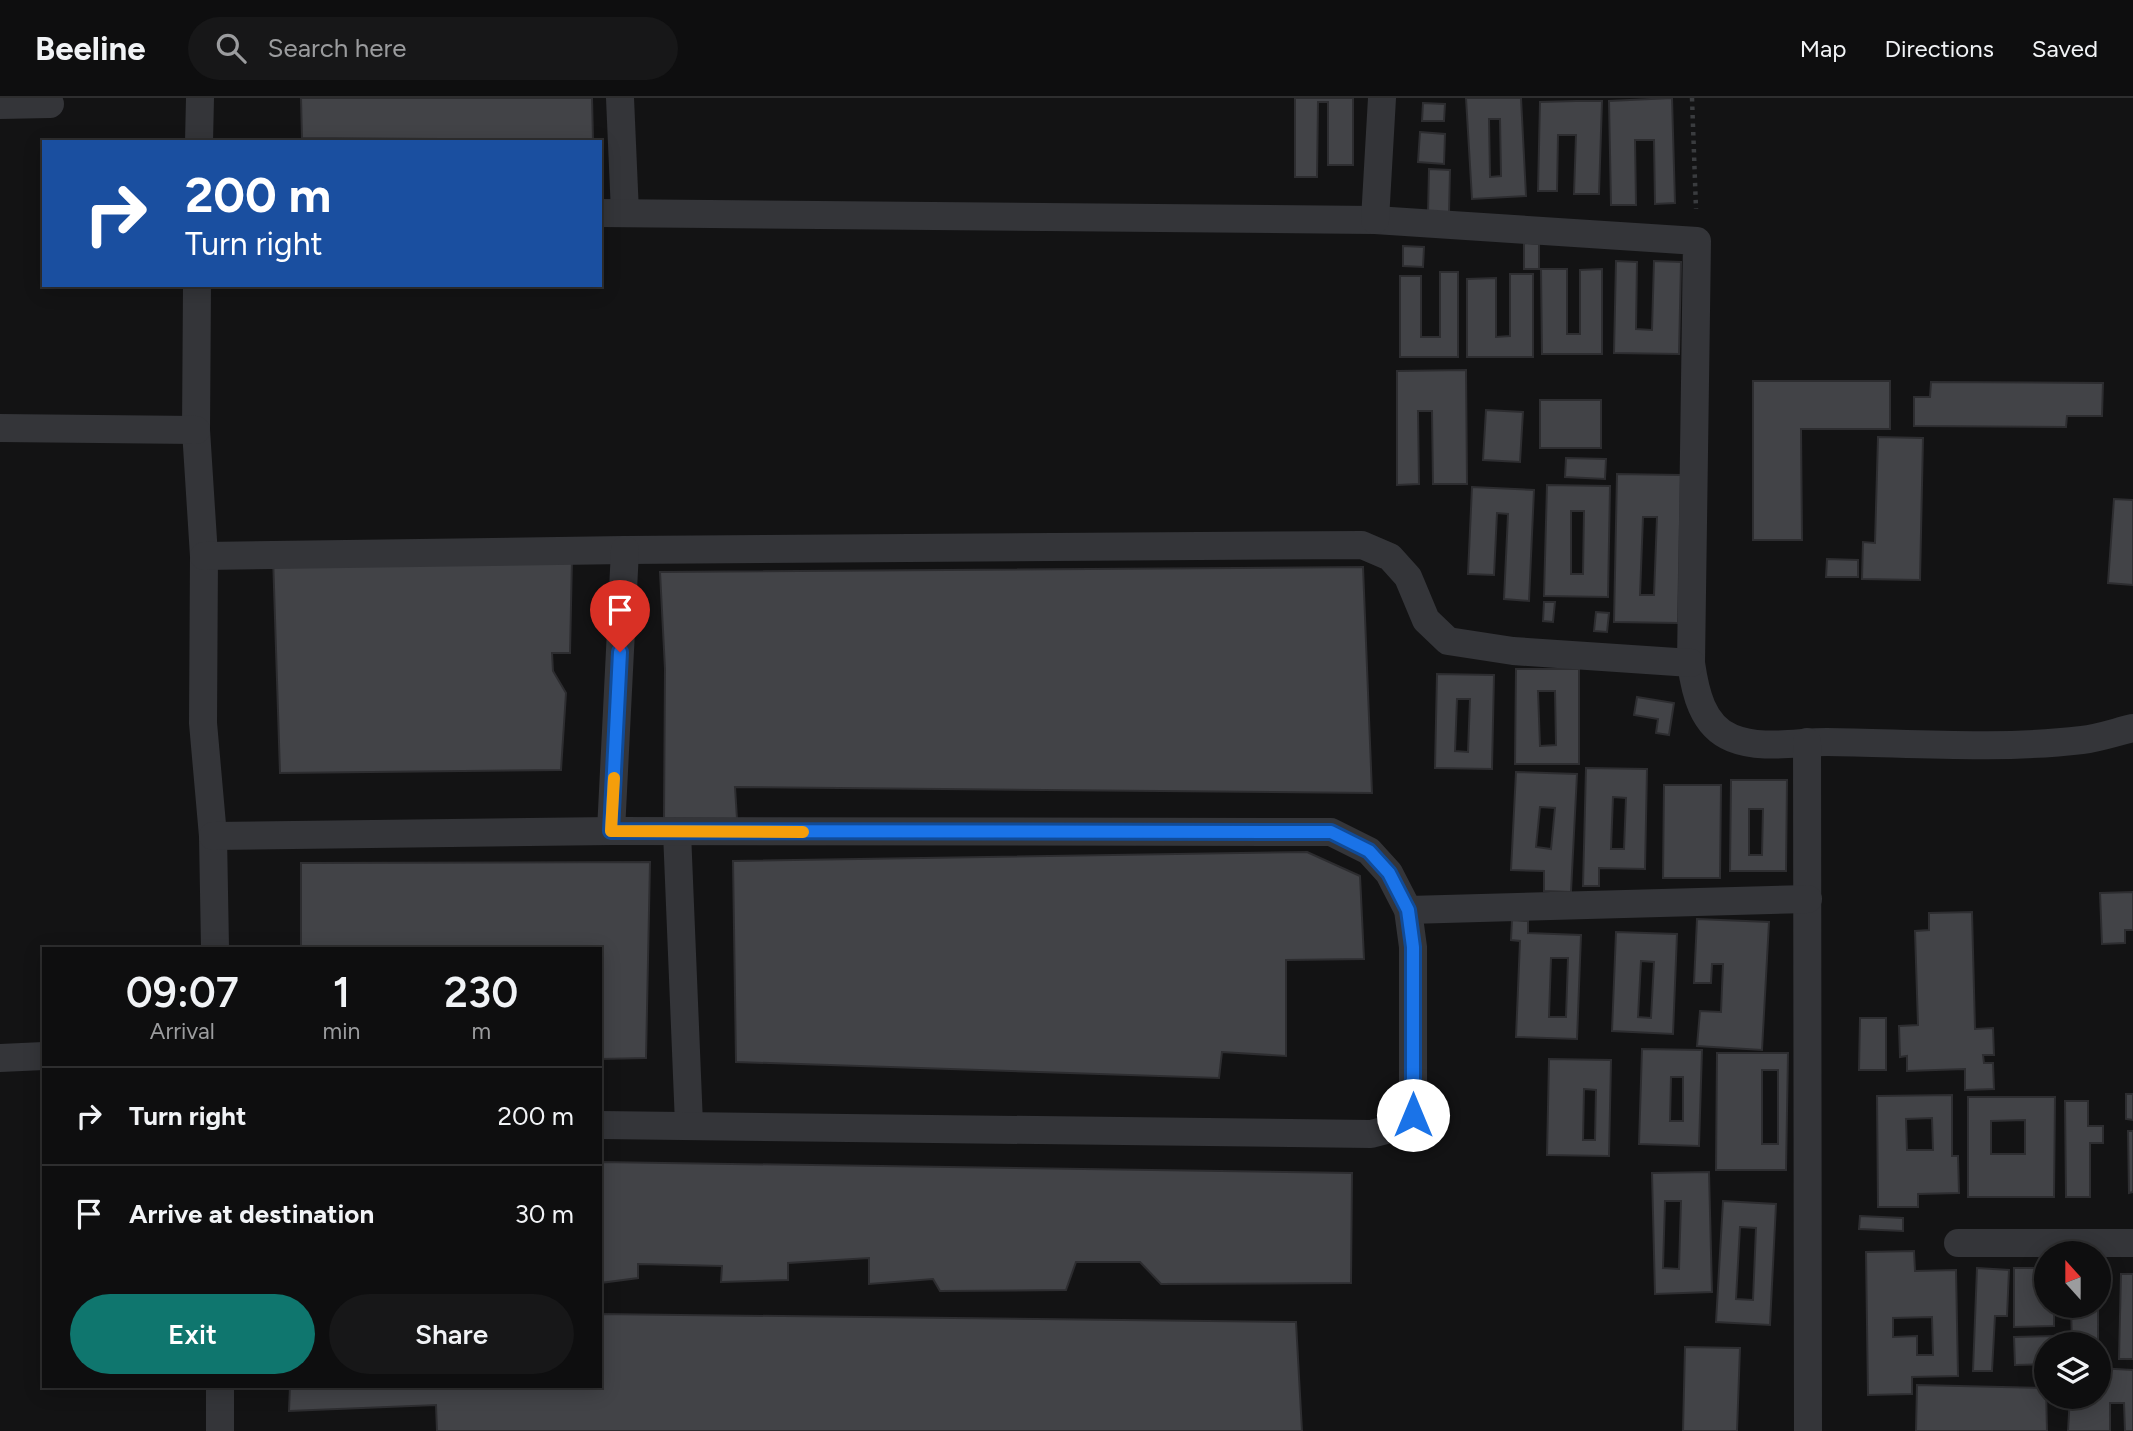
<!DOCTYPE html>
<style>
body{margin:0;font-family:Figtree,sans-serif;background:#171718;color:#f1f3f6;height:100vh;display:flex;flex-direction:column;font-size:26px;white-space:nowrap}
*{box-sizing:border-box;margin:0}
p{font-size:23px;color:#9b9c9e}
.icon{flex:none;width:38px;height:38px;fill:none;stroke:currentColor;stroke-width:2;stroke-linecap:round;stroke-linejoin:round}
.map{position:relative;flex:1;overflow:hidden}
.drawer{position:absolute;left:42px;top:849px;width:560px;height:441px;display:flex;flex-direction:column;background:#0e0e0f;border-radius:0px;box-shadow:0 4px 18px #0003,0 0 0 2px #2e2e2f}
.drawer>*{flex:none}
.hud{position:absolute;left:42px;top:42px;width:560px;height:147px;border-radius:0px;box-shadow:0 4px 18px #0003,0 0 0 2px #2e2e2f;background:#1a4fa0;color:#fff;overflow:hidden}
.needle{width:46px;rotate:339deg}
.fabs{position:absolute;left:2034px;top:1143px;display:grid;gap:14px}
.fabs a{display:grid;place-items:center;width:77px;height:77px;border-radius:50%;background:#0e0e0f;box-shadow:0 4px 18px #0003,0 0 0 2px #2e2e2f;font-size:35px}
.pin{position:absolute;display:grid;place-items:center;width:60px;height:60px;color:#fff;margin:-72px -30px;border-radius:50% 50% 50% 0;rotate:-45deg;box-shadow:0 0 7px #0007}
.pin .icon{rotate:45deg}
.me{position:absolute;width:77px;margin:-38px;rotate:0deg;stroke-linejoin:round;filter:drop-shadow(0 0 5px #0008)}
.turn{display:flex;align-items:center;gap:24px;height:147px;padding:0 28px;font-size:32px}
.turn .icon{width:91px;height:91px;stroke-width:2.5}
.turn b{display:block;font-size:49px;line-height:60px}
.eta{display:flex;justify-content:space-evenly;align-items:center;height:119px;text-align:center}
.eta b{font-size:42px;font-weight:600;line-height:49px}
.button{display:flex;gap:14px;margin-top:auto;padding:14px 28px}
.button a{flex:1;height:80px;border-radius:42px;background:#0f766e;color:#fff;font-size:28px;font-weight:600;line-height:80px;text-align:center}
.button a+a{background:#171718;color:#f1f3f6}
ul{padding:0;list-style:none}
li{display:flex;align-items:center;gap:21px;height:98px;padding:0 28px;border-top:2px solid #2e2e2f}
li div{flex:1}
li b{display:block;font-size:26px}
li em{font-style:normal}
header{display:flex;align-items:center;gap:42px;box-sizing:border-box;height:98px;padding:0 35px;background:#0e0e0f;border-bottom:2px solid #2e2e2f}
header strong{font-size:33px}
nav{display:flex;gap:38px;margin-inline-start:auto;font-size:24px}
.search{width:490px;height:63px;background:#171718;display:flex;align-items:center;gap:18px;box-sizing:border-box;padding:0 24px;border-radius:38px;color:#9b9c9e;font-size:26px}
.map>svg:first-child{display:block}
.building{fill:#424347;stroke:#2d2d30;stroke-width:2;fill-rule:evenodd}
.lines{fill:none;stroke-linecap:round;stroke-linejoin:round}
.path{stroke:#3a3c3f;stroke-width:4.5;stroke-dasharray:3.5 5;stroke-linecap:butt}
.street{stroke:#343539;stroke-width:28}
.route-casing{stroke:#114b97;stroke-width:18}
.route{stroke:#1a73e8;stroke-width:12}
.slow{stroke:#f59e0b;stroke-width:12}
</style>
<header>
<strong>Beeline</strong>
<div class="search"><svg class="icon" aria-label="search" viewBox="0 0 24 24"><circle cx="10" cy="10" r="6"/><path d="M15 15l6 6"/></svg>Search here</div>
<nav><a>Map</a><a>Directions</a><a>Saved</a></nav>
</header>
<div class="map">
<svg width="2133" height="1333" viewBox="0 0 2133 1333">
<rect width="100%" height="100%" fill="#131314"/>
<g class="building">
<path d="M301 0H592L593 42 302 40Z"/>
<path d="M1295 0H1353V67H1328V4H1318L1317 79H1295Z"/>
<path d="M1466 0H1521L1526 98 1472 101ZM1489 21H1500L1501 78 1490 79Z"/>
<path d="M1672 0 1675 105 1655 106 1654 42H1635L1636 107H1611L1609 3Z"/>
<path d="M1576 3H1602L1599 96H1574L1576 37H1558L1557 93H1538L1540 4Z"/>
<path d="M1423 5 1445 6 1444 23H1422Z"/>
<path d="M1420 34 1445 36 1444 66 1418 64Z"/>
<path d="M1429 71 1450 72 1449 115H1428Z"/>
<path d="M1524 145 1539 146V171H1524Z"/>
<path d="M1403 148 1424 149 1423 169 1403 168Z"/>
<path d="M1616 163 1637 164 1636 231 1652 232 1654 163 1681 164 1679 256 1614 255Z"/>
<path d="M1541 171H1567V236H1580V172L1602 171V256H1542Z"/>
<path d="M1440 174H1458V259H1400V178H1421V239H1440Z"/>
<path d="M1510 176H1533V259H1467V181L1496 180V239L1510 238Z"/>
<path d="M1466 272 1467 386H1433L1432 313H1418L1419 386 1397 387V273Z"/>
<path d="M1753 283H1890V331H1801L1802 442H1753Z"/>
<path d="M1931 284 2103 285 2102 318H2067L2066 329 1914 328V299H1930Z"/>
<rect x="1540" y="302" width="61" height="48"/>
<path d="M1486 312 1523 314 1520 364 1483 362Z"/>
<path d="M1878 339 1923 340 1920 482 1862 481 1863 444 1875 445Z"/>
<path d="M1566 360 1606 361 1605 381 1565 379Z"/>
<path d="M1617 376 1681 377 1678 525 1614 524ZM1643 419H1657L1654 497H1640Z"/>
<path d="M1547 387 1610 388 1608 499 1544 498ZM1571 413H1584L1583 476H1571Z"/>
<path d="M1472 389 1534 392 1529 503 1504 501 1508 416 1497 415 1494 477 1468 476Z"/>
<path d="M2114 401 2133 402V487L2108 485Z"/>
<path d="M273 458 572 460 570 555H552L553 573 566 595 561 672 280 675Z"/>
<path d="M1827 461 1858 462V479H1826Z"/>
<path d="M1363 469 1372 695 735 689 737 721 664 720 665 571 660 474Z"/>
<path d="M1544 504H1555L1553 524 1543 523Z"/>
<path d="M1596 514 1609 515 1607 534 1594 533Z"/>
<path d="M1516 571H1579V666H1515ZM1538 593H1555L1556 647 1540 648Z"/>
<path d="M1437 576 1494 577 1492 671 1435 670ZM1457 601H1470L1468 654 1455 653Z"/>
<path d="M1637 599 1674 605 1669 637 1656 635 1658 621 1634 617Z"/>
<path d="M1586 670 1647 671 1645 771 1599 770V788H1583ZM1613 699 1626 700 1624 751H1611Z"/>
<path d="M1516 674 1577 676 1571 794 1544 793V773L1511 772ZM1540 709 1555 710 1551 751 1536 749Z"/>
<path d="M1731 682H1787L1786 773H1730ZM1749 711H1763L1762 757H1749Z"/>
<path d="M1664 687H1721L1720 780H1663Z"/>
<path d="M1307 754 1360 778 1364 861 1286 862V958L1222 954 1219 980 736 964 733 763Z"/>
<path d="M650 764 646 960 600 961V850H301V765Z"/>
<path d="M2133 794V832H2125V845L2102 846 2100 795Z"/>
<path d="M1972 814 1975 931 1993 930 1994 957H1983L1984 965H1993L1994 991 1965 992V971L1907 973V958L1900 959 1899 928 1918 927 1915 833 1929 832V815Z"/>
<path d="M1697 821 1769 824 1762 952 1697 948 1700 913 1721 914 1723 866H1712L1711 885H1694Z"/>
<path d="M1512 822 1528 823V835L1581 837 1577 941 1516 939 1520 843 1511 842ZM1551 860H1568L1566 919H1549Z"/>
<path d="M1616 834 1677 836 1673 936 1612 933ZM1641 863 1654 864 1651 920 1638 919Z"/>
<path d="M1860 920H1886V972H1859Z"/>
<path d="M1642 951 1702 952 1699 1048 1639 1046ZM1671 979H1683V1023H1670Z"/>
<path d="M1717 955H1788L1786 1072H1716ZM1762 972H1778V1046H1762Z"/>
<path d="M1549 961 1611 962 1609 1058 1547 1057ZM1584 991 1596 992 1595 1042H1583Z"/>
<path d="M2126 996H2133V1022L2126 1021Z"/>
<path d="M1952 997V1058H1958L1959 1095 1918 1096V1109H1878L1877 998ZM1932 1020 1933 1052H1907L1906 1021Z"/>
<path d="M1968 999H2055L2054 1099H1968ZM2025 1022V1056H1991V1023Z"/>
<path d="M2065 1003H2088V1028H2103V1045H2090V1099H2066Z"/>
<path d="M2128 1033H2133V1094L2129 1095Z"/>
<path d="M600 1064 1352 1075 1351 1185 1161 1186 1140 1164H1076L1066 1192 940 1193 933 1181 869 1186V1160L788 1165V1182L721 1184 722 1168 638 1166V1180L600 1185Z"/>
<path d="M1709 1074 1712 1194 1655 1196 1652 1075ZM1665 1103H1681L1679 1171 1663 1170Z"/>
<path d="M1723 1103 1776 1106 1770 1227 1716 1224ZM1740 1129 1756 1130 1753 1202 1736 1201Z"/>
<path d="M1860 1118 1903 1120V1133L1859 1131Z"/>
<path d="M1914 1153 1915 1173 1956 1172 1958 1278 1912 1279V1296L1868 1297 1866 1154ZM1932 1219 1933 1257H1917V1238L1893 1239V1220Z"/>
<path d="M1977 1170 2009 1172 2007 1218H1995L1992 1273H1973Z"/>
<path d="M2014 1170H2046V1208H2054V1228L2014 1229Z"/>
<path d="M2121 1176H2133V1261H2119Z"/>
<path d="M2071 1208H2098V1246H2072Z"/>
<path d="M600 1216 1296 1224 1302 1333H437L436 1307 289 1313 290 1288H600Z"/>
<path d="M2057 1238V1246H2046V1266L2015 1267 2014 1239Z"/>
<path d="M1685 1249 1740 1250 1737 1333H1683Z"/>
<path d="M2098 1270 2133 1272V1333H2125L2124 1305H2110V1333H2068L2070 1298H2098Z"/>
<path d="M1917 1287 2046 1290 2047 1333H1916Z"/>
</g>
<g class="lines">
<path class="path" d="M1692 0 1696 111"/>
<g class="street">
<path d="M620 0 625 115"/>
<path d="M0 7 50 6"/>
<path d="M199 44 200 0"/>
<path d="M600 115 1375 122 1697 143 1691 565C1695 593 1702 628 1732 640 1761 652 1796 644 1827 644 1911 645 1998 652 2082 642 2099 640 2116 634 2133 630"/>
<path d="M1375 122 1382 0"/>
<path d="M197 187 196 332 204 458 203 625 213 738 215 850"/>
<path d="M0 330 196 332"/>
<path d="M204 458 625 452 1362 447 1390 459 1408 479 1426 522 1448 543 1513 553 1691 565"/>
<path d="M1807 644 1808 1333"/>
<path d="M611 733 625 452"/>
<path d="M677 734 689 1026"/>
<path d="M213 738 611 733 1331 734 1369 753 1389 775 1408 812 1413 849V1017L1398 1029 1371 1036 600 1027"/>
<path d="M1408 812 1808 801"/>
<path d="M0 960 44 958"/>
<path d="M1958 1145H2133"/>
<path d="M220 1333V1288"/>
</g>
</g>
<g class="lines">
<g class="route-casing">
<path id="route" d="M620 554 611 733 1331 734 1369 753 1389 775 1408 812 1413 849V1017"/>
</g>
<use href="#route" class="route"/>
<path class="slow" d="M614 680 611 733 803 734"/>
</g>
</svg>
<div class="fabs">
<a><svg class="needle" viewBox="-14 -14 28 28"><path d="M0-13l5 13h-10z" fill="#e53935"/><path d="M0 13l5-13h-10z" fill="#9b9c9e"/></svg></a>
<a><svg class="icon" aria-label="layers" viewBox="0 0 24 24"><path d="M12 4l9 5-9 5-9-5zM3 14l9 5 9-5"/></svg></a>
</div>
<div class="pin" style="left:620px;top:554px;background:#d93025"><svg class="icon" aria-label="arrive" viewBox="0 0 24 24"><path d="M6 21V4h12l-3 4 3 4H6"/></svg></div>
<svg class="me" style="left:1413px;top:1017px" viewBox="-20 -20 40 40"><circle r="19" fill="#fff"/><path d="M0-13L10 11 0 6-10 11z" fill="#1a73e8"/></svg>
<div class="hud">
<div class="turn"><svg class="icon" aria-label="right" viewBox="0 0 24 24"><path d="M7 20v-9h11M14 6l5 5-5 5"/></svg><div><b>200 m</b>Turn right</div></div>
</div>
<section class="drawer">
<div class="eta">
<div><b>09:07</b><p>Arrival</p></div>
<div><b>1</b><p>min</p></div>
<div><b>230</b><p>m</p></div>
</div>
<ul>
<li><svg class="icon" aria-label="right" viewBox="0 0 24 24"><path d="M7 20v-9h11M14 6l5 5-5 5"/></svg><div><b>Turn right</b></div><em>200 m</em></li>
<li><svg class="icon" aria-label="arrive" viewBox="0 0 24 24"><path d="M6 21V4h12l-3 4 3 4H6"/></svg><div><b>Arrive at destination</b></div><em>30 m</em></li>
</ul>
<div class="button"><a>Exit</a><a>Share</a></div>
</section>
</div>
